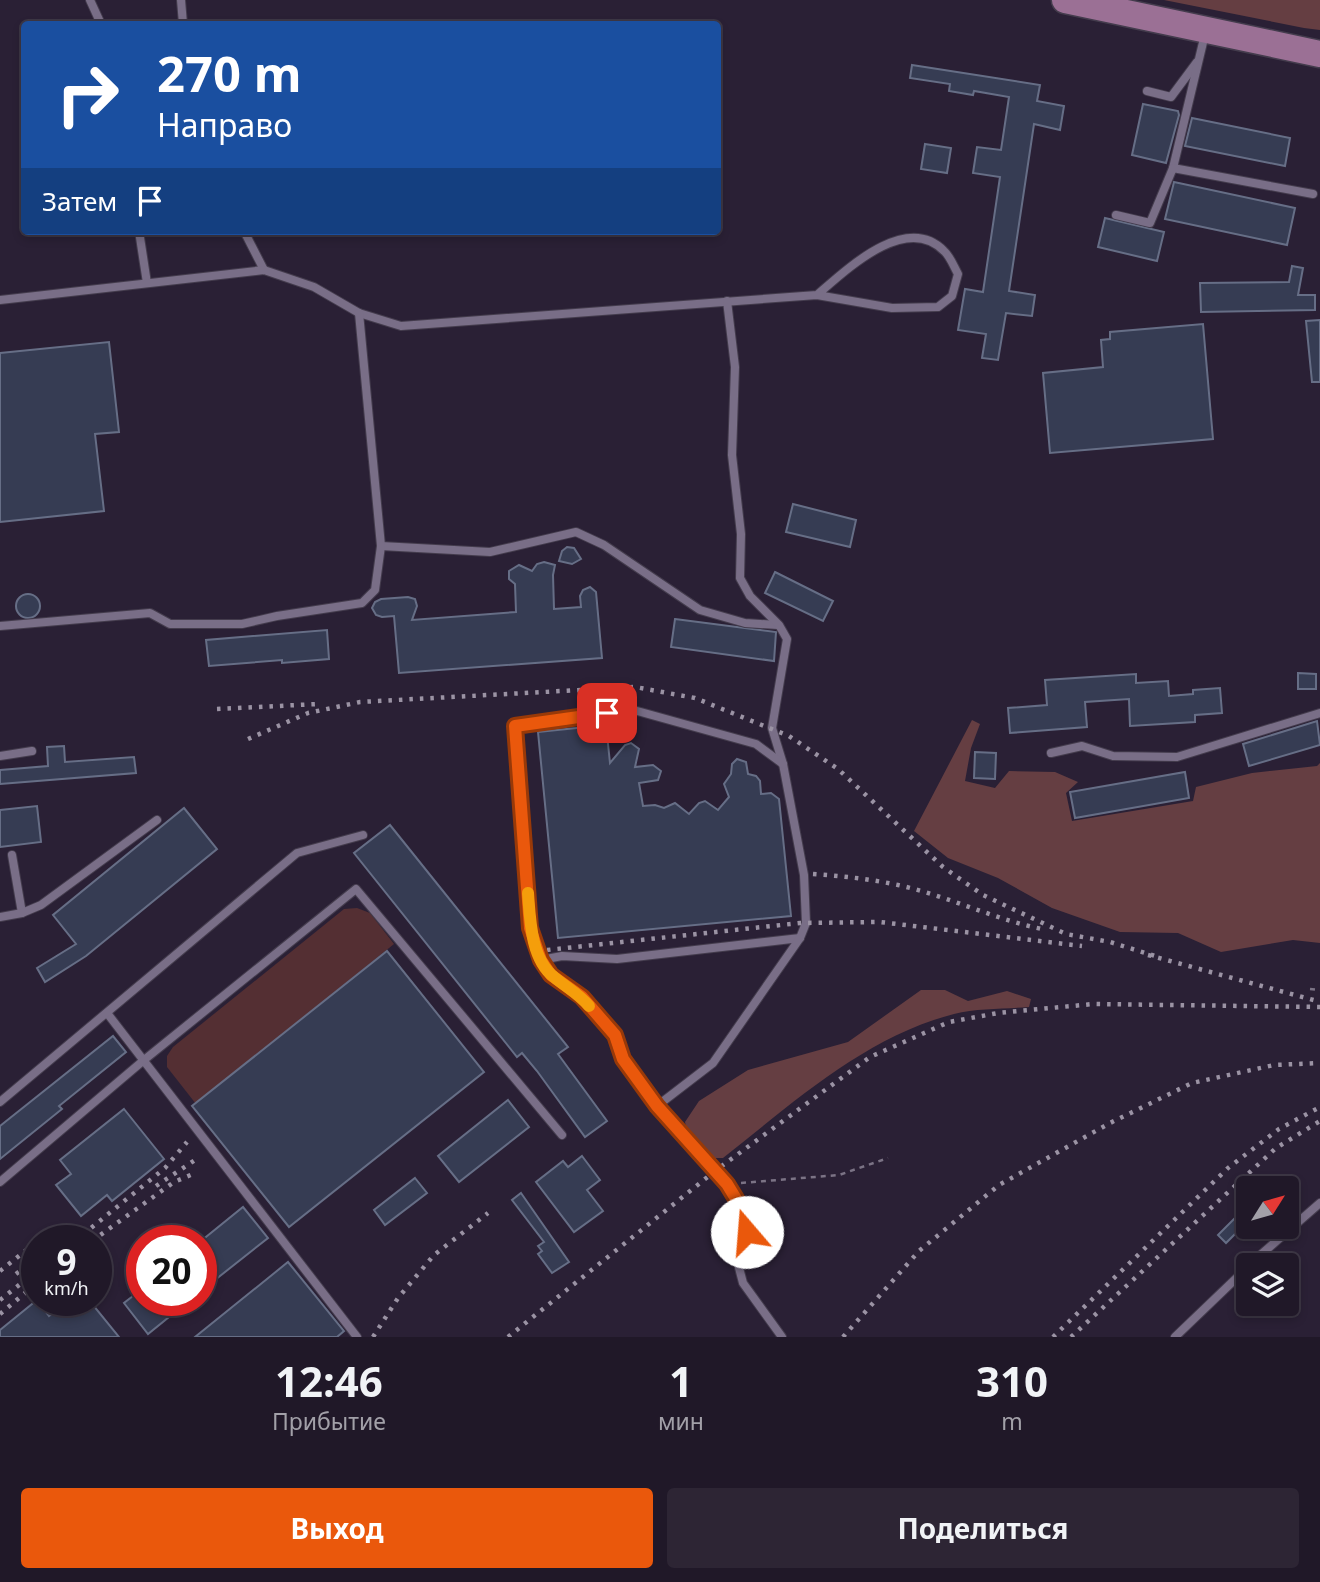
<!DOCTYPE html>
<html lang="ru">
<meta charset="utf-8">
<style>
body{margin:0;font-family:"Noto Sans",sans-serif;background:#2d2534;color:#f1f3f6;height:100vh;display:flex;flex-direction:column;font-size:26px;white-space:nowrap}
*{box-sizing:border-box;margin:0}
p{font-size:23px;color:#a2a0a8}
.icon{flex:none;width:38px;height:38px;fill:none;stroke:currentColor;stroke-width:2;stroke-linecap:round;stroke-linejoin:round}
.map{position:relative;height:1337px;overflow:hidden}
.panel{display:flex;flex-direction:column;background:#201828;flex:1}
.panel>*{flex:none}
.top-card{position:absolute;left:21px;top:21px;width:700px;height:214px;border-radius:7px;box-shadow:0 4px 10px #0003,0 0 0 2px #3d3745;background:#1a4fa0;color:#fff;overflow:hidden}
.needle{width:46px;rotate:53deg}
.fabs{position:absolute;left:1236px;top:1176px;display:grid;gap:14px}
.fabs a{display:grid;place-items:center;width:63px;height:63px;border-radius:7px;background:#201828;box-shadow:0 4px 10px #0003,0 0 0 2px #3d3745;font-size:35px}
.speed{position:absolute;left:21px;top:1225px;display:flex;gap:14px;font-size:35px;font-weight:700;text-align:center}
.speed>*{display:grid;place-content:center;width:91px;height:91px;border-radius:50%;background:#201828;box-shadow:0 4px 10px #0003,0 0 0 2px #3d3745;line-height:1}
.speed small{font-size:18px;font-weight:400}
.speed .limit{border:10px solid #d22;background:#fff;color:#111}
.pin{position:absolute;display:grid;place-items:center;width:60px;height:60px;color:#fff;margin:-30px;border-radius:14px;box-shadow:0 4px 10px #0006}
.me{position:absolute;width:77px;margin:-38px;rotate:342deg;stroke-linejoin:round;filter:drop-shadow(0 0 5px #0008)}
.turn{display:flex;align-items:center;gap:24px;height:147px;padding:0 21px;font-size:32px}
.turn .icon{width:91px;height:91px;stroke-width:2.5}
.turn b{display:block;font-size:49px;line-height:60px}
.then{display:flex;align-items:center;height:66px;padding:0 21px;background:#0003;gap:14px;font-size:26px}
.eta{display:flex;justify-content:space-evenly;align-items:center;height:119px;text-align:center}
.eta b{font-size:42px;font-weight:700;line-height:49px}
.action{display:flex;gap:14px;margin-top:auto;padding:14px 21px}
.action a{flex:1;height:80px;border-radius:7px;background:#ea580c;color:#fff;font-size:28px;font-weight:700;line-height:80px;text-align:center}
.action a+a{background:#2d2534;color:#f1f3f6}
.map>svg:first-child{display:block}
.green{fill:#542f33}
.forest{fill:#653e42}
.building{fill:#363c53;stroke:#666e86;stroke-width:2}
.lines{fill:none;stroke-linecap:round;stroke-linejoin:round}
.service-casing{stroke:#443c4d;stroke-width:10}
.primary-casing{stroke:#443c4d;stroke-width:29}
.path{stroke:#7b7385;stroke-width:2.5;stroke-dasharray:5 5;stroke-linecap:butt}
.service{stroke:#796e87;stroke-width:8}
.primary{stroke:#9b7095;stroke-width:26}
.rail{stroke:#9b93a4;stroke-width:4.5;stroke-dasharray:3.5 7;stroke-linecap:butt}
.route-casing{stroke:#983908;stroke-width:18}
.route{stroke:#ea580c;stroke-width:12}
.slow{stroke:#f59e0b;stroke-width:12}
</style>
<div class="map">
<svg width="1320" height="1337" viewBox="0 0 1320 1337">
<rect width="100%" height="100%" fill="#2a2035"/>
<path class="green" d="M357 908 370 913 394 944 196 1104 167 1067V1056L173 1047 344 909Z"/>
<g class="forest">
<path d="M1164 0H1320V30L1304 28Z"/>
<path d="M972 720 980 724 971 748 965 781 995 788 1009 771 1055 772 1078 782 1066 793 1072 821 1193 801 1196 787 1252 773 1317 766 1320 763V943L1293 940 1221 952 1178 933 1120 932 1052 908 998 878 948 858 914 831Z"/>
<path d="M921 990H945L968 1001 1007 991 1031 999 1029 1007C1005 1009 978 1008 954 1014 865 1037 794 1102 723 1158H712L687 1132 685 1122 699 1101 748 1070 848 1042Z"/>
</g>
<g class="building">
<path d="M912 65 1040 85 1037 101 1064 106 1060 130 1034 124 1009 291 1035 295 1032 316 1006 313 998 360 982 358 986 334 958 330 965 289 983 292 1000 177 973 173 977 147 1001 150 1009 97 974 91 973 95 949 91 950 84 910 78Z"/>
<path d="M1143 104 1178 111 1179 115 1166 163 1132 155Z"/>
<path d="M1192 118 1290 138 1285 166 1185 146Z"/>
<path d="M925 144 951 148 947 173 921 169Z"/>
<path d="M1174 182 1295 208 1287 245 1165 219Z"/>
<path d="M1105 218 1164 232 1157 261 1098 247Z"/>
<path d="M1292 266 1303 268 1298 295H1315V310L1201 312 1200 283 1289 282Z"/>
<path d="M1320 320V382H1312L1306 321Z"/>
<path d="M1203 324 1213 439 1050 453 1043 373 1103 367 1101 340 1110 339V332Z"/>
<path d="M109 342 119 432 95 434 104 511 0 522V353Z"/>
<path d="M793 504 856 520 850 547 786 532Z"/>
<path d="M567 547 574 548 581 559 572 564 559 561 562 551Z"/>
<path d="M544 562 555 565 553 575 554 609 581 607 580 596 583 590 590 587 596 592 602 658 399 673 394 616 382 617 376 615 372 608 375 602 381 599 408 597 415 599 417 606 412 620 516 612 515 584 509 579V571L519 565 532 571 537 564Z"/>
<path d="M775 572 833 601 823 621 765 593Z"/>
<circle cx="28" cy="606" r="12"/>
<path d="M675 619 776 632 774 661 671 647Z"/>
<path d="M327 630 329 659 282 663V660L209 666 206 640Z"/>
<path d="M1298 673 1316 674V689H1298Z"/>
<path d="M1136 674V683L1168 681 1169 696 1193 694V690L1220 688 1222 713 1195 715V722L1130 726 1129 699 1085 702 1087 727 1010 733 1008 708 1047 705 1045 680Z"/>
<path d="M1317 721 1320 745 1249 766 1243 744Z"/>
<path d="M606 725 610 763 625 745 631 743 639 749 635 767 653 765 661 771 658 780 639 783 643 806 655 805 664 808 675 803 689 814 699 803 705 801 718 810 729 797 724 784 731 774 732 764 737 759 746 762 748 774 756 776 760 781 761 794 771 793 779 799 791 916 558 938 538 732Z"/>
<path d="M64 746 65 762 134 757 136 773 0 784V770L48 766 47 747Z"/>
<path d="M975 752 996 753 995 779 974 778Z"/>
<path d="M1185 772 1189 798 1075 818 1070 792Z"/>
<path d="M37 806 41 842 0 847V810Z"/>
<path d="M184 808 217 849 86 956 45 982 37 968 76 944 53 915Z"/>
<path d="M390 825 568 1047 558 1054 607 1121 585 1137 537 1071 522 1053 517 1057 354 853Z"/>
<path d="M387 951 484 1072 289 1227 192 1106Z"/>
<path d="M113 1036 126 1052 59 1106 62 1109 0 1159V1126Z"/>
<path d="M508 1100 529 1127 459 1182 438 1156Z"/>
<path d="M124 1109 164 1159 112 1201 107 1195 81 1216 56 1185 71 1174 60 1160Z"/>
<path d="M582 1156 600 1180 587 1190 603 1211 574 1232 536 1182 563 1161 568 1167Z"/>
<path d="M415 1178 427 1193 385 1225 374 1210Z"/>
<path d="M521 1193 569 1262 552 1273 538 1254 542 1251 538 1246 544 1242 512 1200Z"/>
<path d="M1248 1205V1221L1226 1243 1218 1235Z"/>
<path d="M243 1207 268 1238 201 1291V1241Z"/>
<path d="M288 1262 344 1331 337 1337H195Z"/>
<path d="M142 1289V1300H190L148 1334 124 1303Z"/>
<path d="M37 1300 49 1316 69 1300H89L119 1337H0V1330Z"/>
</g>
<g class="lines">
<g class="service-casing">
<g id="service">
<path d="M90 0 101 24"/>
<path d="M181 0 183 24"/>
<path d="M1147 91 1171 97 1197 62"/>
<path d="M1173 168 1205 34"/>
<path d="M1116 215 1150 223 1173 168 1313 194"/>
<path d="M139 231 147 283"/>
<path d="M244 231 264 270"/>
<path d="M0 300 264 270 314 287 359 313 401 326 817 295 892 308 938 307 952 296 958 274C954 267 950 256 944 251 906 212 846 270 817 295"/>
<path d="M359 313 381 546 490 552 576 532 604 545 700 610 745 623 778 625"/>
<path d="M0 626 150 613 170 624H242L277 616 362 603 375 590 381 546"/>
<path d="M1051 753 1082 746 1113 756 1177 757 1320 713"/>
<path d="M0 756 32 751"/>
<path d="M12 855 22 913"/>
<path d="M0 917 22 913 41 905 157 820"/>
<path d="M541 960 562 956 617 959 800 938"/>
<path d="M107 1013 357 1337"/>
<path d="M0 1102 297 853 363 835"/>
<path d="M657 1106 713 1063 800 938 806 923 804 875 783 764 772 728 787 639 779 625 750 596 740 578 741 534 732 455 735 367 727 301"/>
<path d="M0 1182 144 1060 356 889 562 1135"/>
<path d="M1249 1265 1320 1203"/>
<path d="M782 1337 743 1283 737 1260 747 1232 741 1207 727 1184 657 1106 623 1059 615 1035 582 997 551 976 541 960 530 928 515 726 630 709 756 744 783 764"/>
<path d="M1175 1337 1248 1267"/>
</g>
</g>
<g class="primary-casing">
<path id="primary" d="M1065 0 1320 54"/>
</g>
<g class="path">
<path d="M1310 989 1320 990"/>
<path d="M741 1183 839 1175 888 1158"/>
</g>
<use href="#service" class="service"/>
<use href="#primary" class="primary"/>
<g class="rail">
<path d="M217 709 318 704"/>
<path d="M248 739 308 713 360 702 635 687 695 698 789 736 838 769 943 867 983 895 1066 934 1110 942 1155 956"/>
<path d="M813 874C842 876 870 879 898 885 948 896 993 919 1042 929"/>
<path d="M547 950 800 923 880 922 1082 946"/>
<path d="M1148 955 1317 1001"/>
<path d="M156 1186 198 1158"/>
<path d="M75 1241 165 1168 187 1142"/>
<path d="M92 1241 174 1182 193 1174"/>
<path d="M0 1271 34 1244"/>
<path d="M16 1274 37 1258"/>
<path d="M0 1300 37 1271"/>
<path d="M0 1314 37 1283"/>
<path d="M373 1337 398 1298 434 1255 488 1213"/>
<path d="M508 1337 715 1171 870 1057 949 1022 998 1013 1093 1004 1320 1007"/>
<path d="M843 1337 919 1251 999 1185 1110 1123 1192 1083 1274 1065 1320 1063"/>
<path d="M1053 1337 1228 1168 1279 1129 1320 1107"/>
<path d="M1071 1337 1276 1148 1320 1121"/>
</g>
</g>
<g class="lines">
<g class="route-casing">
<path id="route" d="M607 713 515 726 530 928 541 960 551 975 582 997 615 1035 623 1059 657 1106 727 1184 741 1207 747 1232"/>
</g>
<use href="#route" class="route"/>
<path class="slow" d="M528 893C530 920 531 959 554 977 566 987 579 994 589 1006"/>
</g>
</svg>
<div class="fabs">
<a><svg class="needle" viewBox="-14 -14 28 28"><path d="M0-13l5 13h-10z" fill="#e53935"/><path d="M0 13l5-13h-10z" fill="#a2a0a8"/></svg></a>
<a><svg class="icon" aria-label="layers" viewBox="0 0 24 24"><path d="M12 4l9 5-9 5-9-5zM3 14l9 5 9-5"/></svg></a>
</div>
<div class="speed"><div>9<small>km/h</small></div><div class="limit">20</div></div>
<div class="pin" style="left:607px;top:713px;background:#d93025"><svg class="icon" aria-label="arrive" viewBox="0 0 24 24"><path d="M6 21V4h12l-3 4 3 4H6"/></svg></div>
<svg class="me" style="left:747px;top:1232px" viewBox="-20 -20 40 40"><circle r="19" fill="#fff"/><path d="M0-13L10 11 0 6-10 11z" fill="#ea580c"/></svg>
<div class="top-card">
<div class="turn"><svg class="icon" aria-label="right" viewBox="0 0 24 24"><path d="M7 20v-9h11M14 6l5 5-5 5"/></svg><div><b>270 m</b>Направо</div></div>
<div class="then">Затем<svg class="icon" aria-label="arrive" viewBox="0 0 24 24"><path d="M6 21V4h12l-3 4 3 4H6"/></svg></div>
</div>
</div>
<section class="panel">
<div class="eta">
<div><b>12:46</b><p>Прибытие</p></div>
<div><b>1</b><p>мин</p></div>
<div><b>310</b><p>m</p></div>
</div>
<div class="action"><a>Выход</a><a>Поделиться</a></div>
</section>
